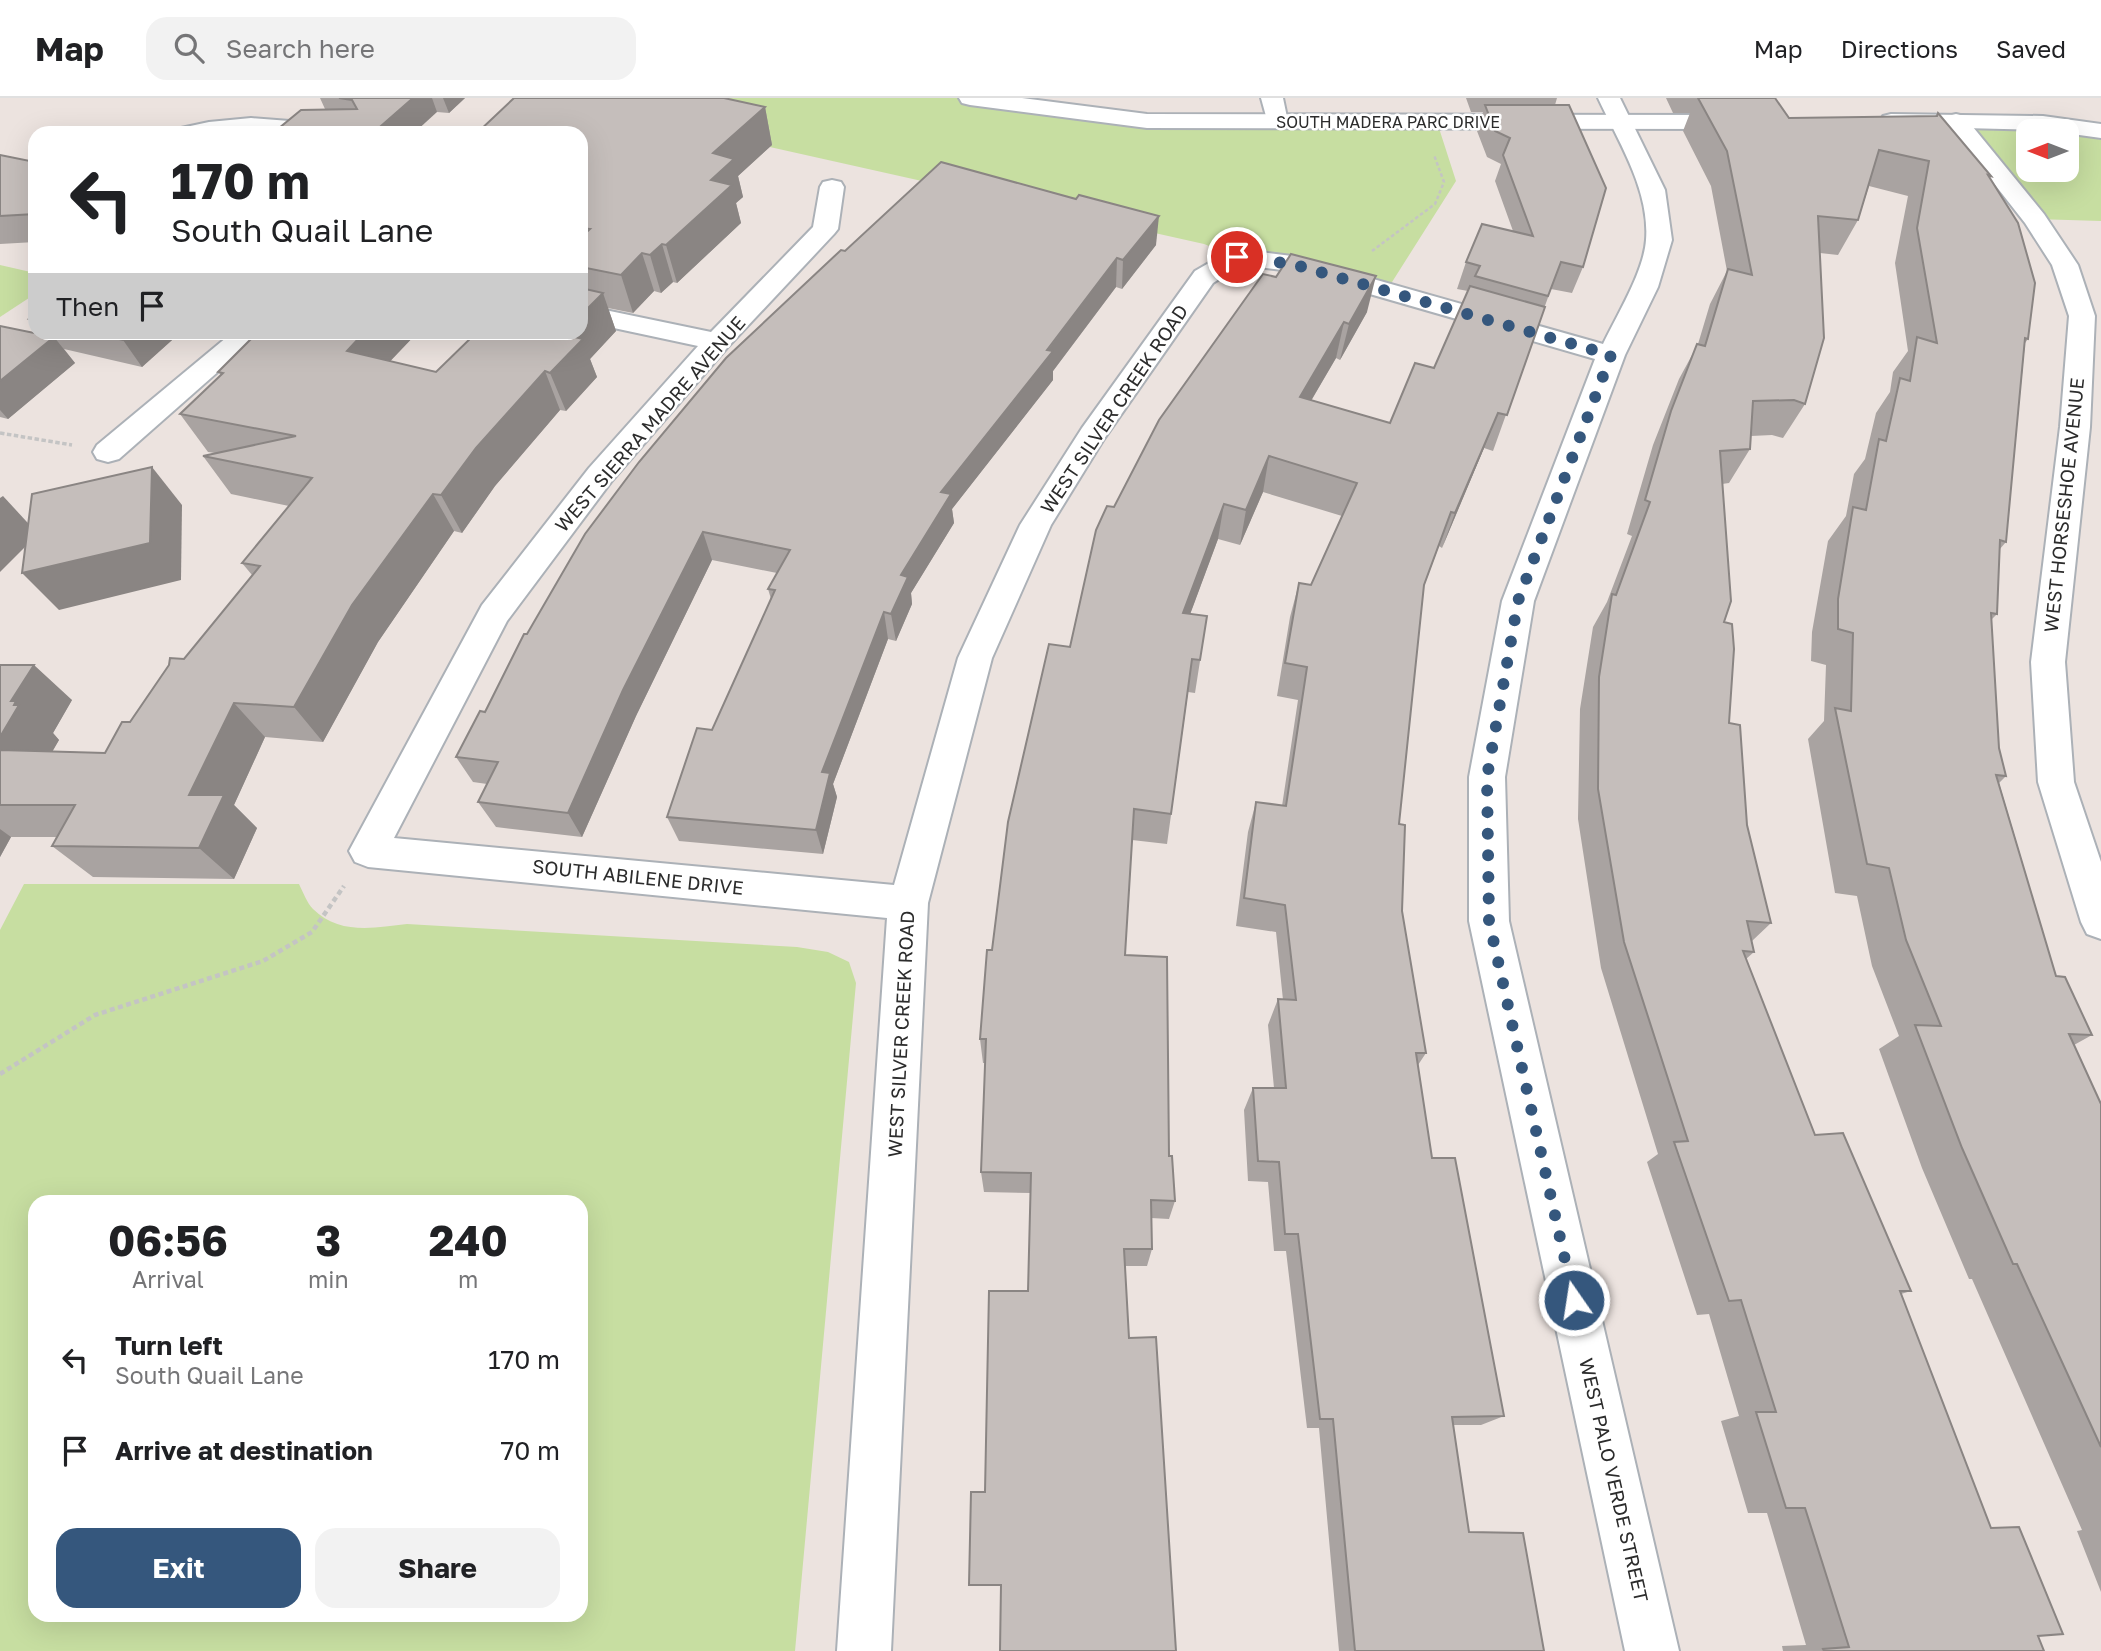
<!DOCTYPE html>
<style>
body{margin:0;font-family:"Golos Text",sans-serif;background:#f2f2f2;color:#202124;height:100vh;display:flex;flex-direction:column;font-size:26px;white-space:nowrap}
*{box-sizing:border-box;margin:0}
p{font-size:23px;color:#757577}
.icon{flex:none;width:38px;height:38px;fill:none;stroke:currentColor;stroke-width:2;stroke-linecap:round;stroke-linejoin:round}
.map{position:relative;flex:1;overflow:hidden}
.drawer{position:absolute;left:28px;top:1097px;width:560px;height:427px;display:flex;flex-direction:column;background:#fff;border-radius:21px;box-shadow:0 7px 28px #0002}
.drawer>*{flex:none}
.guide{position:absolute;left:28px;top:28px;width:560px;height:214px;border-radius:21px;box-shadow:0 7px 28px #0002;background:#fff;color:#202124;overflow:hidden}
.needle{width:46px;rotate:270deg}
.controls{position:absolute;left:2016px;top:21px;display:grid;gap:14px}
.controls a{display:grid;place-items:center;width:63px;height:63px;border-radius:14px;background:#fff;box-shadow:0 7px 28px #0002;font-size:35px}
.pin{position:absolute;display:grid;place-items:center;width:60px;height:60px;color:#fff;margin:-30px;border:4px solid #fff;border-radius:50%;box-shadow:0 2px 7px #0007}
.me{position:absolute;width:77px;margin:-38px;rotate:347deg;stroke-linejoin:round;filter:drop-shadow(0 0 5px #0008)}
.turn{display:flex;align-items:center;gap:24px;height:147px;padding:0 28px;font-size:32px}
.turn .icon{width:91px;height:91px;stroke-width:2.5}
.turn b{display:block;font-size:49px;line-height:60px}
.then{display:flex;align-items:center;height:66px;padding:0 28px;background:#0003;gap:14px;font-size:26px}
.eta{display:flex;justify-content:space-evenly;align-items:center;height:119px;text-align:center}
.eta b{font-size:42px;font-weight:700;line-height:49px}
.button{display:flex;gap:14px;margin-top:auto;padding:14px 28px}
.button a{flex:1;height:80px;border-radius:21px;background:#35577d;color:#fff;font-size:28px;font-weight:700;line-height:80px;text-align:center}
.button a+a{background:#f2f2f2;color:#202124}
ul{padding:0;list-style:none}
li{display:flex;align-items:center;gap:21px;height:91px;padding:0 28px}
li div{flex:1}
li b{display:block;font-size:26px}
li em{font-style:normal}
header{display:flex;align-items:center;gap:42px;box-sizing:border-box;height:98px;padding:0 35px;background:#fff;border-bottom:2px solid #e0e0e0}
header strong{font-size:33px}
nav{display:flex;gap:38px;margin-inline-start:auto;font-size:24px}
.search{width:490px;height:63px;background:#f2f2f2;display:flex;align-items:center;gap:18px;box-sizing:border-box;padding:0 24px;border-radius:21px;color:#757577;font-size:26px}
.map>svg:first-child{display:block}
.green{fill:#c7dea1;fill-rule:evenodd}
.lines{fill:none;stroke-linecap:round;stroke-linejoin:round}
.minor-casing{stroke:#acb1b7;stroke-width:4}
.tertiary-casing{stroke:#acb1b7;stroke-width:4}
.path-far2{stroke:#c4c4c4;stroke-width:2.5;stroke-dasharray:3.5 2.5;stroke-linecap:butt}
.path-far1{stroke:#c4c4c4;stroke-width:3.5;stroke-dasharray:4.5 2.5;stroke-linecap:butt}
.path{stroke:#c4c4c4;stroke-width:4.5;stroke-dasharray:5 3.5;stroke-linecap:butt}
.minor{fill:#fff;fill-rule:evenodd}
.tertiary{fill:#fff;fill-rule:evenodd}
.wall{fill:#a9a3a1}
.shaded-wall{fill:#8a8583}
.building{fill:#c5bebb;stroke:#8a8583;stroke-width:2}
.route{stroke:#35577d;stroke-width:12;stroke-dasharray:0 21.6}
.labels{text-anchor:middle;stroke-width:5;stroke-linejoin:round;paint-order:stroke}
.far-street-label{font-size:16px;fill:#2c2c2c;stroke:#fff}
.street-label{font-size:19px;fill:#2c2c2c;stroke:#fff}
</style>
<header>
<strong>Map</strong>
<div class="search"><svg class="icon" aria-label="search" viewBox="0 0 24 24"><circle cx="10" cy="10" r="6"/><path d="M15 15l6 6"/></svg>Search here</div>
<nav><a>Map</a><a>Directions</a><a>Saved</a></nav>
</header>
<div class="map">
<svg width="2101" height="1553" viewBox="0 0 2101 1553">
<rect width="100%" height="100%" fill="#ece3df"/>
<g class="green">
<path d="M703 0H970L1147 23 1437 24 1456 83 1387 192 1237 159 1204 146 676 28Z"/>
<path d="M1956 23 2101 33V123L2035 121ZM2028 33H2067V72H2028Z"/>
<path d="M0 167 35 175V196L0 219Z"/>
<path d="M24 786H299C303 794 307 805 313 811 339 837 374 830 407 826L797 849 828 854 849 864 856 885 795 1553H0V832ZM35 1104H581V1517H35Z"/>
</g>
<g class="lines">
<g class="minor-casing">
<g id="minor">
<path d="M1261 0H1283L1288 24 1285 29H1269Z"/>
<path d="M1598 0H1620L1665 92 1672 142 1658 189 1625 257 1534 503 1505 679 1509 823 1679 1553H1625L1469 823V679L1502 503 1595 261 1290 173 1241 167 1213 185 1104 341 1051 427 992 560 928 805 891 1553H837L887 820 368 769 355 764 349 753 482 507 589 370 698 248 581 223V207L711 234 813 129 820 89 823 84 832 82 841 84 844 89 838 131 834 136 727 250 611 384 507 523 394 740 894 787 958 560 1020 427 1082 330 1195 173 1228 154 1237 151 1292 158 1603 246C1617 217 1644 173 1646 142 1650 92 1618 43 1598 0Z"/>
<path d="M1956 16 1964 18 2044 116 2078 167 2095 218 2090 329 2065 564 2074 684 2101 764V841L2087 836 2081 824 2038 684 2031 564 2060 329 2069 218 2052 167 2025 125 1945 23 1948 18Z"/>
<path d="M251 20 355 28 363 30 367 35H177L181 30 209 24Z"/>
<path d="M233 234H263L119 361 108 364 97 361 93 354 97 347Z"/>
</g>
</g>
<g class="tertiary-casing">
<g id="tertiary">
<path d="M959 0H1022L1147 16 1740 17 1748 19 1751 24 1748 29 1740 31 1147 30 970 7 962 5Z"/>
<path d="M1891 16 2043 18 2101 26V40L2043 32 1883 28 1880 23 1883 18Z"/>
</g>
</g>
<path class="path-far2" d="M1372 153 1435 106 1444 84 1434 57"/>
<path class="path-far1" d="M0 335 72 347"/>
<path class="path" d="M0 976 95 917 263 863 312 834 344 788"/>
<use href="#minor" class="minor"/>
<use href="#tertiary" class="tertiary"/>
</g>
<g class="wall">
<path d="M320 0H465L449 15 437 14 325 11Z"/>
<path d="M1466 0H1557L1555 7 1583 169 1572 195 1551 191 1493 353 1484 350 1442 450 1439 448 1424 488 1399 726 1402 813 1426 955 1418 967 1432 1060 1504 1318 1481 1327H1453L1469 1434 1544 1553H1339L1319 1330H1307L1286 1153H1274L1268 1084 1248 1083 1244 1012 1253 990H1274L1268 927 1278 901 1283 902 1276 834 1236 828 1248 734 1256 704 1282 708 1298 602 1277 598 1290 519 1299 485 1311 487 1342 418 1263 394 1240 447 1218 441 1190 516 1207 518 1195 595 1188 594 1167 746 1132 742 1125 857 1169 1058 1175 1103 1169 1121 1151 1120 1152 1151 1147 1168H1125L1001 1488 969 1487 985 1394 1028 1193 1031 1095 984 1094 981 1074 985 965H983L980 941 992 852 1070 549 1114 409 1263 176 1367 214 1340 262 1336 260 1311 303 1390 325 1434 270 1468 193 1457 191 1466 164 1513 133 1495 83 1501 66 1487 59 1477 33 1483 14H1471Z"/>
<path d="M1666 0H1775L1789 20 1935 18 1938 15 1991 78 1990 80 2028 241 2025 245 2006 444 1999 452 1997 516 1991 522 1999 650 2006 678 1999 685 2056 878 2092 937 2074 947 2101 1006V1494L2077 1433 2082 1432 1972 1181H1969L1922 1070 1879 951 1899 938 1872 868 1857 798 1835 795 1808 641 1824 623 1826 567 1811 563 1812 534 1828 443 1846 418 1854 376 1865 361 1876 315 1890 294 1893 274 1908 253 1895 165 1908 98 1869 88 1858 122 1838 157 1820 155 1805 306 1783 340 1772 337 1751 338 1750 351 1729 385 1722 386 1724 524 1729 625 1747 727 1771 825 1752 843 1754 854 1746 861 1815 1037 1911 1193 1901 1196 1991 1430 2044 1553H1783L1782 1548 1806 1547 1767 1415H1748L1721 1323 1739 1318 1709 1216 1697 1217 1647 1064 1658 1056 1601 870 1578 721 1580 611 1593 529 1607 504 1632 438 1627 436 1653 347 1679 281 1698 246 1710 206 1727 173 1711 88 1683 33 1690 15H1673Z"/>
<path d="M765 9 772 47 738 78 743 99 736 105 741 125 677 185 673 184 661 195 654 193 633 215 608 210 616 233 590 261 597 279 566 313 560 312 495 388 462 435 454 433 378 544 323 644 265 639 234 707 257 730 234 781 93 779 52 748 56 739H11L0 759V567L72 602 53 635 59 642 52 653 105 655 184 561 252 477 242 465 289 408 231 396 203 358 215 355 208 354 180 316 221 277 218 274 258 234H418L390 263 436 274 581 234V35Z"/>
<path d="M0 57 35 64V144L0 146Z"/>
<path d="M1156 147 1122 191 1116 189 1053 273V282L952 411 954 425 911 495 912 506 896 543 888 541 833 686 837 699 823 756 679 743 667 719 712 632 771 501 768 491 777 475 712 462 636 618 582 739 496 729 478 704 487 686 473 684 456 659 485 614 527 536 845 153Z"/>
<path d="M0 228 41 236 40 234H181L142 269 64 251 75 265 8 321 0 319Z"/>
</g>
<g class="shaded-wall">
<path d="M413 0H432L437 14 414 35H373Z"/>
<path d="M443 0H465L449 15Z"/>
<path d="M765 9 772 47 738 78 743 99 736 105 741 125 677 185 666 147 711 82 713 55Z"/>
<path d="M1159 118 1156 147 1122 191 1123 162Z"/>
<path d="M662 146 673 184 661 195 650 157Z"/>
<path d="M642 155 654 193 633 215 621 177Z"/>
<path d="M1117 160 1116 189 1053 273V282L952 411 954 425 911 495 912 506 896 543 891 516 901 477 941 394Z"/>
<path d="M1376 178 1367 214 1340 262 1349 226Z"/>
<path d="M603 195 616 233 590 261 597 279 566 313 550 275 562 236 564 234H581V217Z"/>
<path d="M1344 224 1336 260 1292 335 1300 299Z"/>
<path d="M132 234H181L142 269 123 242Z"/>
<path d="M360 234H418L379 275 347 253 356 239Z"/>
<path d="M54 239 75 265 8 321 0 312V283Z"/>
<path d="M545 273 560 312 495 388 462 435 441 397 476 350Z"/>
<path d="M1498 315 1484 350 1442 450 1455 415Z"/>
<path d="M1269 358 1263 394 1240 447 1246 412Z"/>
<path d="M152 369 182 407 181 482 59 512 22 475Z"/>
<path d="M433 396 454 433 378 544 323 644 294 609 352 507Z"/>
<path d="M3 398 38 436 0 474V400Z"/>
<path d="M1224 406 1218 441 1178 549 1183 515Z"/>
<path d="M703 434 712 462 636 618 582 739 568 715 623 592Z"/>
<path d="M884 514 888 541 833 686 837 699 823 756 816 732 822 674Z"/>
<path d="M34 567 72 602 53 635 59 642 34 686 0 659V639L11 603Z"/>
<path d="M234 605 265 639 234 707 257 730 234 781 199 750 189 697Z"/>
<path d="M0 731 11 739 0 759Z"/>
</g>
<g class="building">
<path d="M339 0H413L373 35H273L301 12 357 11 352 2Z"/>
<path d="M514 0H724L765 9 713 55 734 61 711 82 732 87 666 147 662 146 650 157 642 155 621 177 581 169V139L590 131 581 130V35H477Z"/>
<path d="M1698 0H1775L1789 20 1937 18 1938 15 1991 78 1988 77 2018 125 2035 185 2028 241 2025 240 2006 444 2000 442 1997 516 1991 515 1999 650 2006 678 1996 677 2056 878 2065 879 2092 937 2069 936 2101 1006V1349L2017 1166H2013L1962 1050 1915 927 1941 928 1906 842 1889 770 1867 766 1835 610 1851 613 1853 535 1838 531V501L1853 409 1866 412 1879 341 1886 343 1900 280 1910 283 1917 239 1937 245 1917 130 1929 63 1879 52 1858 122 1818 118 1824 240 1805 306 1794 302 1753 303 1750 351 1720 353 1731 503 1724 524 1732 526 1734 551 1729 625 1740 627 1747 727 1771 825 1747 823 1754 854 1743 853 1815 1037 1843 1035 1911 1193H1900L1991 1430 2019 1429 2063 1536 2038 1538 2044 1553H1824L1823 1551 1849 1549 1805 1410H1786L1756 1314H1776L1741 1202 1729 1203 1674 1044 1688 1043 1624 844 1598 691 1599 579 1612 496 1616 497 1650 404 1645 402 1671 313 1697 246 1705 248 1728 171 1752 177 1727 53Z"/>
<path d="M1485 7H1569L1606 90 1583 169 1561 164 1548 198 1475 178 1480 168 1466 164 1482 126 1533 138 1503 57 1510 40 1495 33Z"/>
<path d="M0 57 35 64V116L0 118Z"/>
<path d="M941 64 1076 101 1079 97 1159 118 1123 162 1117 160 1047 252 1053 253 941 394 951 396 901 477 908 479 891 516 884 514 822 674 830 675 816 732 667 719 697 630 712 632 775 492 768 491 790 452 703 434 623 592 568 715 478 704 498 664 456 659 480 613 485 614 524 536H527L585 436 639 364 726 260 841 152 845 153Z"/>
<path d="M1291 156 1376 178 1349 226 1344 224 1300 299 1390 325 1415 265 1434 270 1470 188 1545 209 1507 317 1498 315 1455 415 1451 414 1424 487 1399 726 1405 727 1402 813 1426 955H1416L1432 1060H1455L1504 1318 1452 1319 1469 1434 1523 1435 1544 1553H1355L1333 1321H1320L1298 1136H1285L1279 1064 1258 1063 1253 990H1286L1278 901 1296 902 1285 807 1244 800 1256 704 1286 708 1307 569 1285 565 1299 485 1311 487 1357 385 1269 358 1246 412 1224 406 1183 515 1207 518 1200 562 1192 561 1171 716 1134 711 1125 857 1167 859 1169 1058H1172L1175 1103 1151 1102 1152 1151H1124L1129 1240 1156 1239 1176 1553H1000L1001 1487H969L971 1394H985L989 1193H1028L1031 1075 981 1074 986 941H980L987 852H992L1008 724 1049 546 1070 549 1096 432 1107 408 1114 409 1159 322 1263 176 1276 179Z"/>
<path d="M581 190 603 195 581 217Z"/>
<path d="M35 217V223L29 221Z"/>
<path d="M0 228 54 239 0 283Z"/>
<path d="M89 234H132L123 242Z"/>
<path d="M258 234H360L356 239H360L347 253 436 274 477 234H564L562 236 583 241 550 275 545 273 476 350 441 397 433 396 352 507 294 609 234 605 189 697H224L199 750 52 748 75 707H0V652L105 655 122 624H130L169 567 170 560 184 561 260 468 242 465 312 380 203 358 296 338 180 316 223 275 218 274Z"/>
<path d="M152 369 150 445 22 475 32 396Z"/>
<path d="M0 567H34L11 603H16L14 607H19L0 639Z"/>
</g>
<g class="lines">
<path class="route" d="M1237 159 1292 166 1611 257 1518 503 1487 679 1489 823 1574 1202"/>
</g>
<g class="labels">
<g class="far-street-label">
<text x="1388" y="30">SOUTH MADERA PARC DRIVE</text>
</g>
<g class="street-label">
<text transform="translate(1114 311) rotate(-56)" y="7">WEST SILVER CREEK ROAD</text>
<text transform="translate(650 326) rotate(-49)" y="7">WEST SIERRA MADRE AVENUE</text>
<text transform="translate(2064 407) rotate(-84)" y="7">WEST HORSESHOE AVENUE</text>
<text transform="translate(638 779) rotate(6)" y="7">SOUTH ABILENE DRIVE</text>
<text transform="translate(901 936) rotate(-87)" y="7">WEST SILVER CREEK ROAD</text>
<text transform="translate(1614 1382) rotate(77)" y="7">WEST PALO VERDE STREET</text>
</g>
</g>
</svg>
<div class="controls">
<a><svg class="needle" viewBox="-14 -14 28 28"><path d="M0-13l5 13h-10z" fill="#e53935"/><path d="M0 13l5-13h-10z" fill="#757577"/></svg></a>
</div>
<div class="pin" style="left:1237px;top:159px;background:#d93025"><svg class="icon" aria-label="arrive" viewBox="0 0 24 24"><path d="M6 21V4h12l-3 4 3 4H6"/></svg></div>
<svg class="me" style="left:1574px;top:1202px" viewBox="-20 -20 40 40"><circle r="17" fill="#35577d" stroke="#fff" stroke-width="3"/><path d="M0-11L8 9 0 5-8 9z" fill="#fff"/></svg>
<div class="guide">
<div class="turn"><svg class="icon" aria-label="left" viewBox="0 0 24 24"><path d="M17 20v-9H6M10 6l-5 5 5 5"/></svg><div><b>170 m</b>South Quail Lane</div></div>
<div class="then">Then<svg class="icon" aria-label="arrive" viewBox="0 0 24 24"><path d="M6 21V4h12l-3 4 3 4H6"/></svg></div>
</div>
<section class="drawer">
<div class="eta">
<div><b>06:56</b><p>Arrival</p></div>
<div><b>3</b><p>min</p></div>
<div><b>240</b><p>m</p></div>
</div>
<ul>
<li><svg class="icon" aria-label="left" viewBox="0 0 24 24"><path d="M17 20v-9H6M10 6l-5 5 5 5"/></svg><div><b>Turn left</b><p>South Quail Lane</p></div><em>170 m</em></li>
<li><svg class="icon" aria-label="arrive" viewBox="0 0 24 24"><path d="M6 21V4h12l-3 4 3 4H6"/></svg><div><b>Arrive at destination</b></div><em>70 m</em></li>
</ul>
<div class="button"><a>Exit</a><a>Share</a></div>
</section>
</div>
